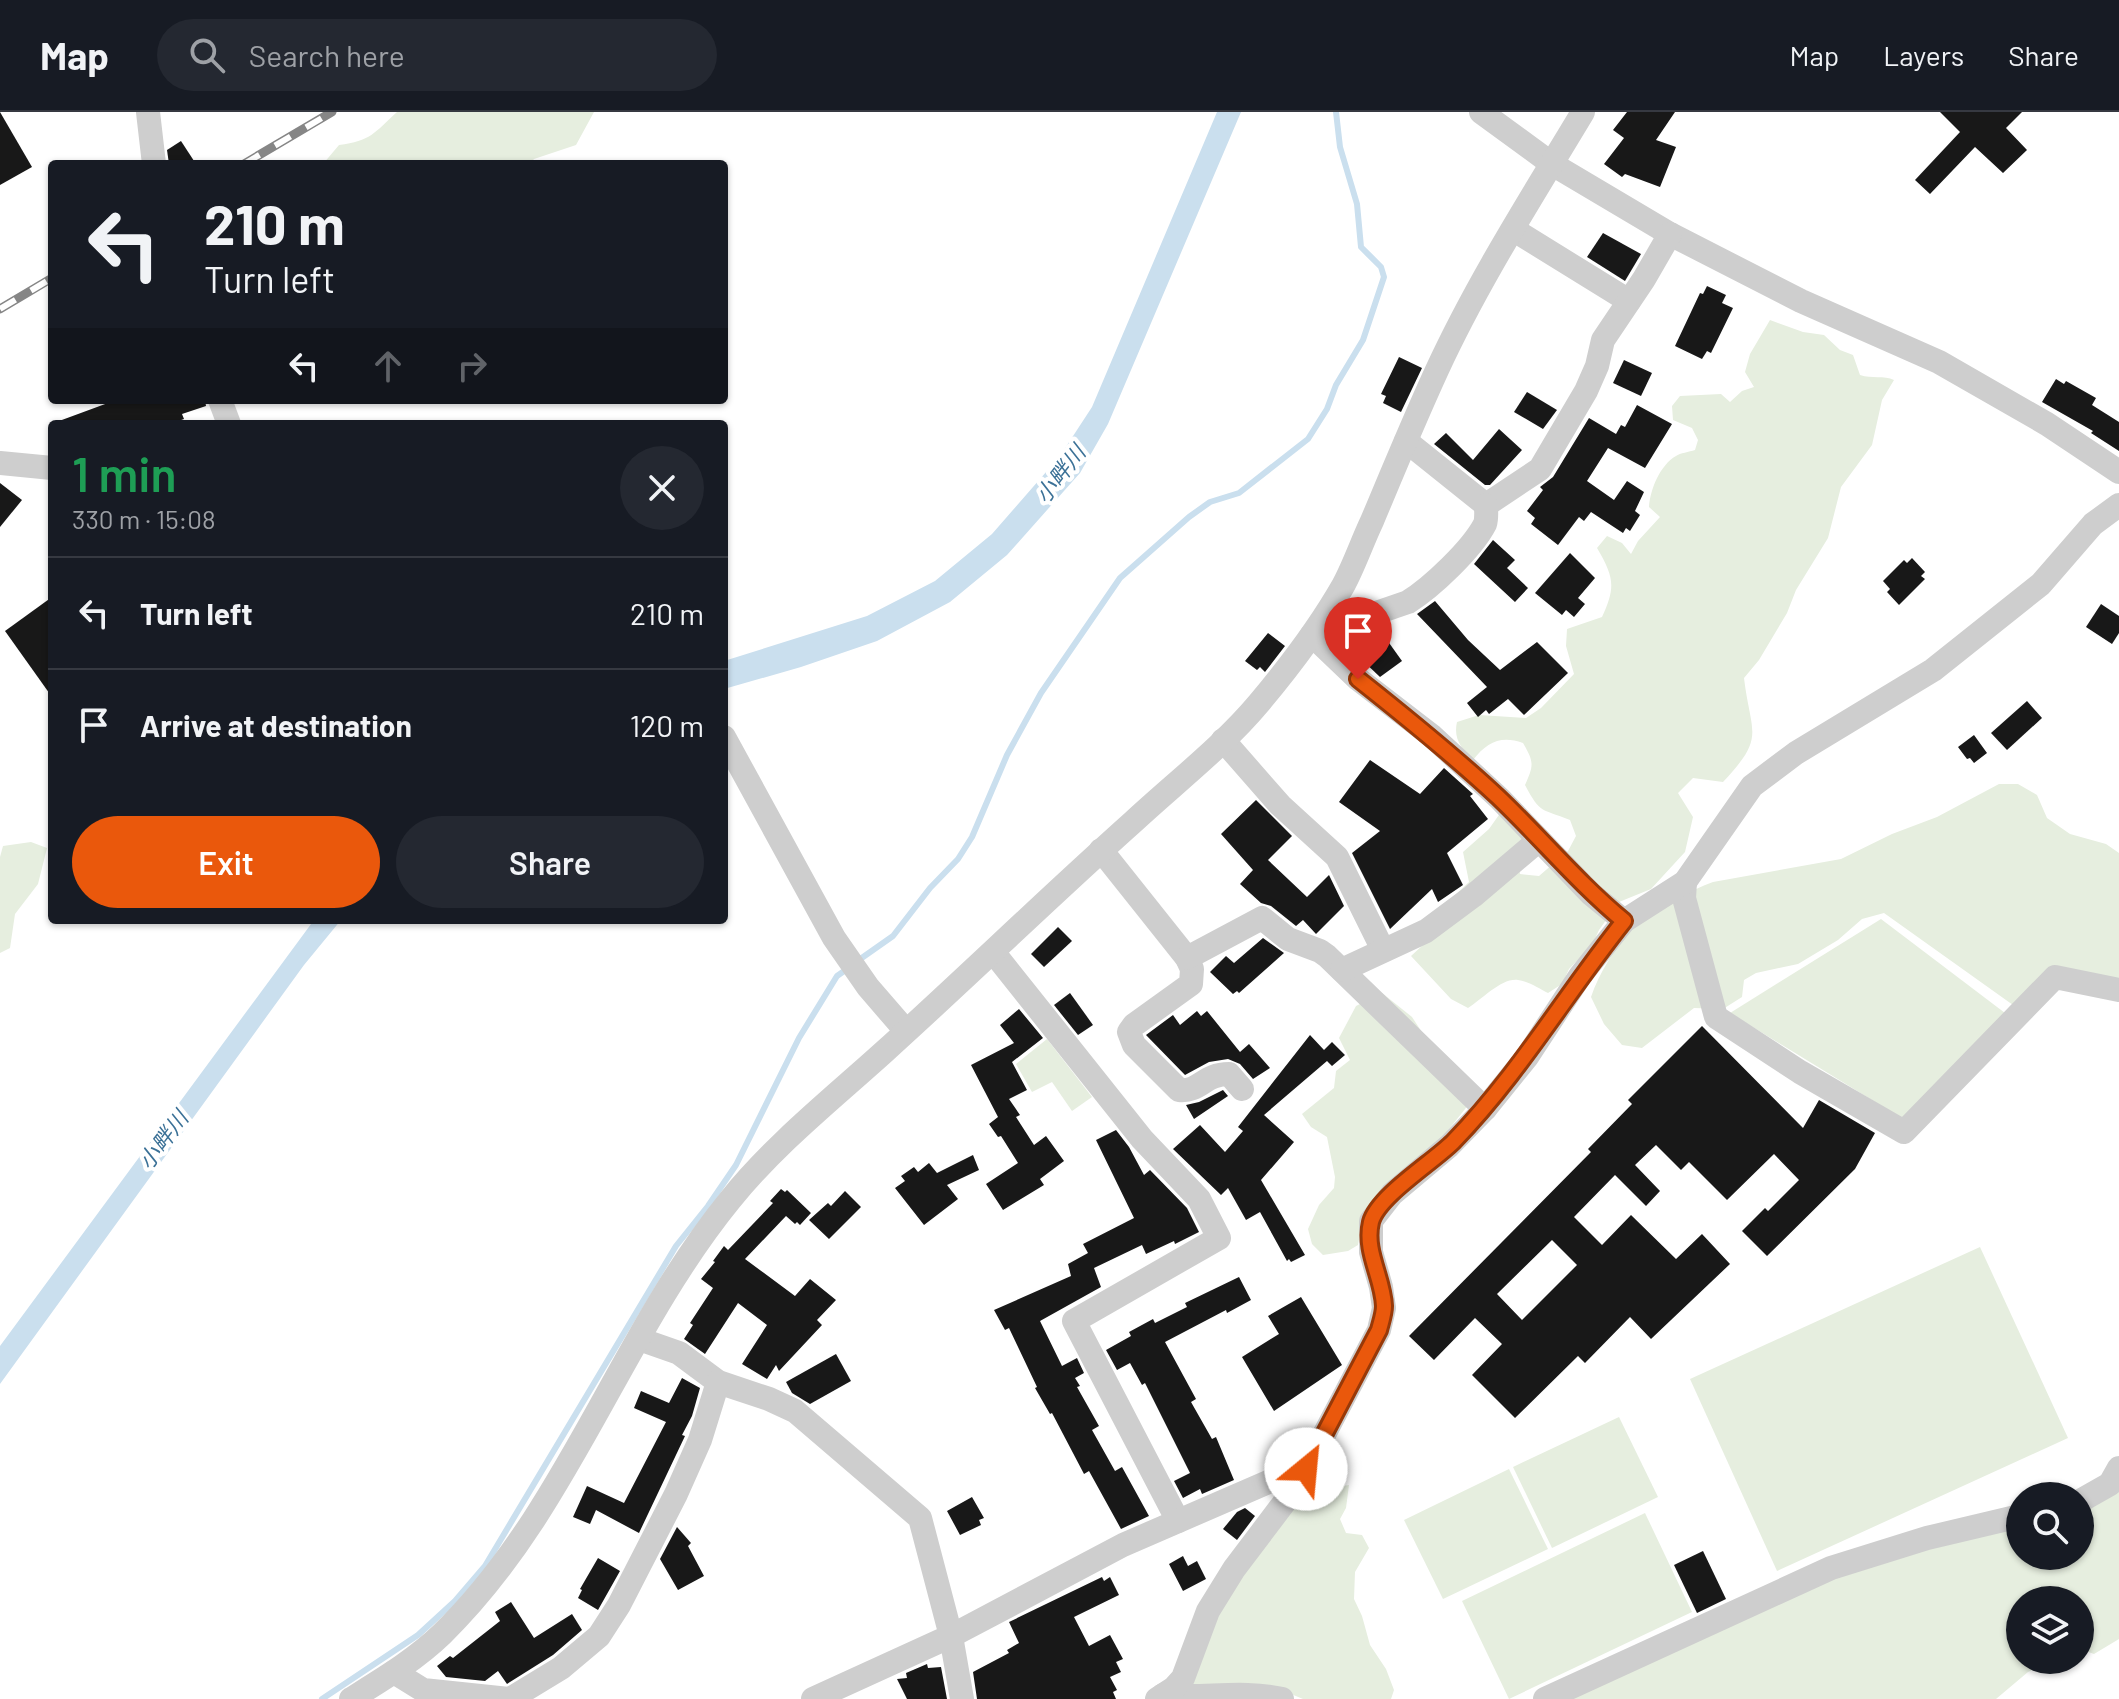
<!DOCTYPE html>
<meta charset="utf-8">
<style>
body{margin:0;font-family:Barlow,"Noto Sans JP",sans-serif;background:#242831;color:#f1f3f6;height:100vh;display:flex;flex-direction:column;font-size:30px;white-space:nowrap}
*{box-sizing:border-box;margin:0}
p{font-size:26px;color:#9ea1a6}
.icon{flex:none;width:44px;height:44px;fill:none;stroke:currentColor;stroke-width:2;stroke-linecap:round;stroke-linejoin:round}
.map{position:relative;flex:1;overflow:hidden}
.drawer{position:absolute;left:48px;top:308px;width:680px;height:504px;display:flex;flex-direction:column;background:#171b24;border-radius:8px;box-shadow:0 2px 6px #0004}
.drawer>*{flex:none}
.banner{position:absolute;left:48px;top:48px;width:680px;height:244px;border-radius:8px;box-shadow:0 2px 6px #0004;background:#171b24;color:#f1f3f6;overflow:hidden}
.tools{position:absolute;left:2006px;top:1370px;display:grid;gap:16px}
.tools a{display:grid;place-items:center;width:88px;height:88px;border-radius:50%;background:#171b24;box-shadow:0 2px 6px #0004;font-size:40px}
.pin{position:absolute;display:grid;place-items:center;width:68px;height:68px;color:#fff;margin:-82px -34px;border-radius:50% 50% 50% 0;rotate:-45deg;box-shadow:0 0 8px #0007}
.pin .icon{rotate:45deg}
.me{position:absolute;width:88px;margin:-44px;rotate:28deg;stroke-linejoin:round;filter:drop-shadow(0 0 6px #0008)}
.turn{display:flex;align-items:center;gap:28px;height:168px;padding:0 24px;font-size:36px}
.turn .icon{width:104px;height:104px;stroke-width:2.5}
.turn b{display:block;font-size:56px;line-height:68px}
.lanes{display:flex;align-items:center;height:76px;padding:0 24px;background:#0003;justify-content:center;gap:40px;direction:ltr}
.lanes .off{opacity:.35}
.round{display:grid;place-items:center;flex:none;width:84px;height:84px;border-radius:42px;background:#242831}
.head{display:flex;align-items:center;justify-content:space-between;height:136px;padding:0 24px}
h1{font-size:48px;font-weight:600;line-height:60px;color:#1e9e55}
.cta{display:flex;gap:16px;margin-top:auto;padding:16px 24px}
.cta a{flex:1;height:92px;border-radius:48px;background:#ea580c;color:#fff;font-size:32px;font-weight:600;line-height:92px;text-align:center}
.cta a+a{background:#242831;color:#f1f3f6}
ul{padding:0;list-style:none}
li{display:flex;align-items:center;gap:24px;height:112px;padding:0 24px;border-top:2px solid #363941}
li div{flex:1}
li b{display:block;font-size:30px}
li em{font-style:normal}
header{display:flex;align-items:center;gap:48px;box-sizing:border-box;height:112px;padding:0 40px;background:#171b24;border-bottom:2px solid #363941}
header strong{font-size:38px}
nav{display:flex;gap:44px;margin-inline-start:auto;font-size:28px}
.search{width:560px;height:72px;background:#242831;display:flex;align-items:center;gap:20px;box-sizing:border-box;padding:0 28px;border-radius:44px;color:#9ea1a6;font-size:30px}
.map>svg:first-child{display:block}
.green{fill:#e6eedf}
.water{fill:#cadfee}
.lines{fill:none;stroke-linecap:round;stroke-linejoin:round}
.stream{stroke:#cadfee;stroke-width:6}
.building{fill:#181818;fill-rule:evenodd}
.minor{stroke:#cecece;stroke-width:24}
.rail-casing{stroke:#868686;stroke-width:9}
.rail{stroke:#fff;stroke-width:6;stroke-dasharray:18;stroke-linecap:butt}
.route-casing{stroke:#983908;stroke-width:20}
.route{stroke:#ea580c;stroke-width:14}
.labels{text-anchor:middle;stroke-width:8;stroke-linejoin:round;paint-order:stroke}
.water-label{font-size:22px;font-style:italic;fill:#3b7197;stroke:#fff}
</style>
<header>
<strong>Map</strong>
<div class="search"><svg class="icon" aria-label="search" viewBox="0 0 24 24"><circle cx="10" cy="10" r="6"/><path d="M15 15l6 6"/></svg>Search here</div>
<nav><a>Map</a><a>Layers</a><a>Share</a></nav>
</header>
<div class="map">
<svg width="2119" height="1587" viewBox="0 0 2119 1587">
<rect width="100%" height="100%" fill="#fff"/>
<g class="green">
<path d="M397 0H594L576 33 534 47 530 52H323L339 33C371 29 374 21 397 0Z"/>
<path d="M1770 208 1803 220 1824 223 1840 238 1853 243 1860 263C1872 267 1884 263 1894 268L1882 288 1872 333 1841 375 1828 426 1796 478 1787 501 1759 548 1744 566C1751 623 1766 624 1723 670L1693 666 1678 681 1693 705 1685 740 1651 777 1619 790 1599 818 1592 833 1569 857 1562 872 1548 881C1540 877 1528 869 1518 868 1501 866 1483 887 1468 896L1451 887 1411 844 1424 832 1437 800 1469 770 1463 740 1489 717 1501 700 1527 724 1516 737 1520 762 1539 764 1568 739 1576 724 1570 708C1541 696 1541 703 1525 673 1534 653 1534 650 1523 631 1501 623 1487 630 1473 648 1462 637 1453 627 1457 610L1479 603 1526 606 1541 596 1574 562 1566 534 1567 517 1602 505C1616 475 1614 465 1597 436L1607 424 1622 431 1631 442 1638 429 1660 405 1649 395C1650 378 1660 353 1676 344 1680 341 1689 340 1695 338L1698 328 1692 316 1673 308 1672 294 1680 284 1721 282 1730 290 1742 279 1754 275 1745 260 1750 242Z"/>
<path d="M1999 672H2018L2037 683 2047 706 2070 722 2106 732 2119 741V868L2094 866 2013 893 1884 801 1862 807 1838 828 1798 852 1756 861 1744 868 1742 885 1723 897 1694 896 1642 936 1622 933 1604 912 1591 885C1599 861 1615 836 1632 816 1645 801 1694 777 1713 770L1841 747 1892 722 1937 705Z"/>
<path d="M31 730 47 736 38 772 15 802 10 836 0 841V745L3 734Z"/>
<path d="M1881 807 2005 901 1903 1007 1730 901Z"/>
<path d="M1382 881 1412 905 1469 992 1430 1041 1361 1116 1358 1133 1348 1139 1323 1143 1312 1132 1308 1117 1319 1093 1334 1076 1335 1065 1327 1025 1311 1015 1302 1002 1334 976 1336 959 1350 948 1339 926 1356 894Z"/>
<path d="M1047 927 1092 985 1072 999 1052 970 1032 980 1016 952Z"/>
<path d="M1980 1135 2068 1326 1777 1459 1690 1267Z"/>
<path d="M1619 1305 1658 1385 1552 1436 1513 1355Z"/>
<path d="M1509 1357 1548 1437 1443 1487 1404 1408Z"/>
<path d="M2119 1371V1527L2094 1542 2080 1537V1488H2020V1548H2055L2028 1560 1996 1587H1569L1836 1465 1946 1430 2020 1414V1444H2080V1399Z"/>
<path d="M1349 1373 1346 1396 1340 1407 1346 1421 1362 1423 1369 1436 1355 1460 1354 1487 1362 1504 1370 1533 1386 1557 1394 1578 1391 1587H1303L1279 1577 1186 1579 1217 1498 1296 1390 1318 1378Z"/>
<path d="M1645 1401 1692 1500 1509 1587 1462 1489Z"/>
</g>
<g class="water">
<path d="M1217 0H1241L1108 312 1080 361 1007 443 950 490 877 529 801 555 724 577V549L867 504 935 469 992 422 1060 344 1092 295Z"/>
<path d="M314 808H341L304 853 0 1272V1234Z"/>
</g>
<g class="lines">
<g class="stream">
<path d="M856 850 893 824 930 776 958 747 972 725 1007 643 1041 581 1120 466 1189 405 1210 390 1239 381 1308 327 1327 297 1336 273 1363 228 1384 165 1381 155 1361 135 1357 92 1340 35 1336 0"/>
<path d="M322 1587 418 1523 455 1489 485 1454 676 1134 708 1094 736 1053 799 926 837 864 847 857"/>
</g>
</g>
<g class="building">
<path d="M0 0 32 55 0 73Z"/>
<path d="M1627 0H1675L1656 28 1676 35 1660 75 1625 62 1622 65 1604 52 1624 26 1613 18Z"/>
<path d="M1940 0H2022L2006 16 2027 38 2003 61 1975 35 1930 82 1915 68 1960 20Z"/>
<path d="M181 29 196 52H169L167 38Z"/>
<path d="M1603 121 1641 142 1625 169 1587 145Z"/>
<path d="M1707 174 1726 183 1722 191 1733 196 1711 241 1707 239 1702 247 1675 234 1700 181 1703 182Z"/>
<path d="M1399 245 1422 256 1401 300 1383 291 1386 284 1381 282Z"/>
<path d="M1624 248 1652 261 1641 284 1613 271Z"/>
<path d="M2056 267 2064 272 2066 269 2096 286 2092 293 2119 310V339L2091 321 2093 319 2042 290Z"/>
<path d="M1527 280 1557 298 1543 317 1514 300Z"/>
<path d="M116 288H205L206 294 182 302 184 307 170 312H51Z"/>
<path d="M1637 293 1672 312 1645 356 1608 336 1587 369 1614 388 1627 369 1644 380 1635 399 1640 403 1630 419 1626 416 1623 421 1591 400 1584 409 1579 405 1558 433 1531 412 1535 406 1527 399 1543 378 1540 375 1553 365 1589 306 1616 322 1621 313 1625 315Z"/>
<path d="M1499 317 1522 338 1490 373H1485L1434 332 1446 321 1473 348Z"/>
<path d="M0 371 22 388 0 415Z"/>
<path d="M1493 428 1515 448 1507 456 1528 476 1515 490 1474 452Z"/>
<path d="M1570 441 1595 466 1578 486 1585 492 1574 505 1566 498 1562 503 1535 481Z"/>
<path d="M1912 446 1925 460 1921 464 1925 467 1899 493 1887 480 1890 477 1883 469 1904 448 1907 451Z"/>
<path d="M52 485V585L5 519Z"/>
<path d="M1435 489 1468 528 1500 558 1537 530 1568 561 1524 603 1508 587 1489 602 1486 598 1478 605 1467 591 1487 575 1417 502Z"/>
<path d="M2101 492 2119 504V521L2112 532 2086 515Z"/>
<path d="M1268 521 1285 534 1265 560 1260 555 1257 558 1245 549Z"/>
<path d="M1387 528 1402 549 1380 565 1361 547Z"/>
<path d="M2027 589 2042 606 2007 638 1991 621Z"/>
<path d="M1974 623 1987 641 1974 651 1970 646 1967 647 1958 635Z"/>
<path d="M1370 648 1420 682 1444 656 1473 682 1470 684 1488 707 1447 741 1463 773 1438 790 1432 777 1390 817 1352 741 1380 719 1339 690Z"/>
<path d="M1256 688 1292 724 1268 748 1307 785 1329 763 1344 794 1316 822 1303 808 1296 814 1271 794 1261 791 1240 772 1253 758 1221 722Z"/>
<path d="M1058 815 1072 829 1044 855 1031 842Z"/>
<path d="M1263 826 1284 841 1239 881 1237 879 1233 882 1210 860 1226 844 1234 851Z"/>
<path d="M1070 881 1093 913 1078 923 1054 893Z"/>
<path d="M1019 897 1043 926 1012 950 1027 978 1009 987 1020 1003 1016 1005 1034 1033 1046 1024 1064 1049 1040 1067 1044 1073 1003 1098 986 1072 1018 1051 1001 1024 998 1025 989 1012 998 1005 971 953 1014 931 1000 913Z"/>
<path d="M1197 899 1201 904 1207 899 1240 940 1249 932 1270 956 1253 967 1240 952 1228 947 1209 950 1185 963 1146 923 1173 903 1180 913Z"/>
<path d="M1702 914 1803 1016 1819 988 1875 1021 1855 1057 1767 1144 1742 1119 1765 1096 1768 1099 1799 1068 1774 1042 1727 1088 1689 1050 1681 1058 1656 1033 1635 1053 1660 1079 1646 1094 1615 1063 1574 1105 1602 1133 1631 1103 1676 1147 1702 1122 1730 1152 1651 1227 1630 1205 1585 1251 1578 1244 1515 1306 1472 1263 1502 1232 1475 1206 1434 1248 1409 1224 1591 1040 1588 1037 1632 992 1628 988ZM1552 1128 1577 1153 1522 1208 1497 1182Z"/>
<path d="M1310 923 1324 938 1332 930 1345 943 1332 954 1327 949 1264 1003 1294 1030 1261 1068 1305 1143 1291 1150 1289 1147 1287 1149 1260 1100 1246 1108 1228 1076 1221 1083 1173 1037 1200 1013 1225 1040 1243 1019 1238 1015Z"/>
<path d="M1223 978 1228 984 1194 1007 1186 993 1199 990Z"/>
<path d="M1116 1018 1129 1035 1144 1063 1150 1058 1187 1096 1199 1120 1175 1132 1174 1129 1146 1142 1142 1133 1094 1156 1101 1175 1040 1209 1062 1254 1077 1246 1084 1261 1075 1266 1080 1274 1077 1275 1099 1314 1092 1318 1115 1359 1122 1355 1149 1404 1121 1417 1089 1359 1084 1362 1052 1301 1050 1302 1035 1276 1037 1275 1009 1216 1005 1218 994 1198 1071 1164 1068 1152 1088 1141 1083 1132 1134 1106 1096 1028Z"/>
<path d="M973 1043 979 1058 947 1073 958 1087 924 1113 895 1076 905 1069 901 1064 914 1055 918 1060 929 1051 937 1061Z"/>
<path d="M781 1077 785 1080 787 1078 811 1101 800 1113 797 1110 795 1112 786 1104 745 1147 795 1184 810 1167 836 1188 817 1208 822 1213 779 1259 776 1253 767 1267 742 1252 767 1213 738 1191 705 1242 684 1227 693 1213 690 1211 713 1176 701 1167 715 1150 713 1149 724 1134 728 1138 773 1091 770 1089Z"/>
<path d="M845 1079 861 1095 829 1127 809 1108 828 1091 831 1094Z"/>
<path d="M1239 1165 1251 1188 1227 1201 1226 1198 1165 1230 1196 1287 1191 1290 1212 1327 1216 1325 1234 1368 1202 1382 1200 1377 1183 1386 1174 1369 1190 1361 1145 1271 1142 1273 1130 1251 1117 1258 1106 1238 1131 1224 1129 1220 1153 1207 1155 1211 1187 1195 1185 1191Z"/>
<path d="M1301 1185 1342 1253 1274 1299 1242 1245 1279 1222 1268 1204Z"/>
<path d="M836 1242 851 1269 810 1292 792 1281 786 1270Z"/>
<path d="M682 1266 700 1276 692 1304 682 1323 685 1324 639 1421 596 1398 590 1412 573 1405 587 1374 624 1391 666 1310 634 1296 641 1279 669 1291Z"/>
<path d="M972 1385 984 1406 979 1408 981 1413 960 1423 947 1399Z"/>
<path d="M1245 1396 1255 1404 1237 1428 1223 1417 1237 1400Z"/>
<path d="M677 1415 691 1431 688 1434 704 1464 678 1478 660 1447Z"/>
<path d="M1703 1439 1726 1487 1697 1501 1674 1453Z"/>
<path d="M1183 1444 1188 1454 1197 1449 1206 1467 1183 1479 1169 1452Z"/>
<path d="M598 1446 620 1459 598 1498 578 1486 582 1478 580 1477Z"/>
<path d="M1102 1465 1104 1469 1110 1465 1119 1483 1074 1505 1089 1534 1110 1523 1123 1547 1116 1550 1121 1560 1110 1565 1117 1578 1113 1580 1116 1587H977L973 1560 1009 1541 1007 1538 1019 1531 1009 1510Z"/>
<path d="M511 1490 534 1526 572 1502 582 1518 553 1543 507 1572 498 1559 485 1569 446 1565 437 1554 450 1544 453 1546 500 1509 495 1500Z"/>
<path d="M927 1552 928 1556 941 1555 947 1587H907L897 1567 907 1566 906 1561Z"/>
</g>
<g class="lines">
<g class="minor">
<path d="M148 0 154 52"/>
<path d="M1481 0 1552 52 1670 122 1801 189 1939 250 2047 312 2119 360"/>
<path d="M1514 118 1629 189"/>
<path d="M220 288 229 312"/>
<path d="M1406 329 1486 393 1540 357 1586 279 1597 254 1603 228 1644 167 1670 122"/>
<path d="M0 351 52 356"/>
<path d="M1312 523 1358 567 1432 624 1500 687 1591 782 1624 809"/>
<path d="M1312 523 1408 490C1432 475 1472 437 1485 412 1487 406 1486 399 1486 393"/>
<path d="M724 625 834 826 868 875 906 919"/>
<path d="M1223 628 1280 693 1337 745 1383 838"/>
<path d="M1101 738 1187 846 1192 857 1191 872 1134 913 1129 920 1134 933 1179 978C1201 980 1203 962 1229 962L1242 977"/>
<path d="M1685 770 1684 786 1716 905 1800 960 1904 1020 2055 865 2119 878"/>
<path d="M994 841 1142 1027 1199 1087 1219 1126 1074 1209 1178 1409"/>
<path d="M1187 846 1262 806 1288 827 1320 839 1327 844 1485 997"/>
<path d="M1342 858 1426 819 1473 784 1539 728"/>
<path d="M639 1227 679 1241 718 1270 769 1287 795 1299 920 1406 951 1524 962 1587"/>
<path d="M2080 1389 2110 1372 2119 1356"/>
<path d="M394 1560 423 1578 510 1587"/>
<path d="M1163 1583C1202 1587 1243 1578 1282 1587"/>
<path d="M351 1587C383 1567 415 1548 442 1522 568 1399 620 1223 730 1088 775 1032 832 987 885 939 968 864 1049 785 1133 710 1175 671 1223 634 1259 591 1290 554 1319 516 1343 474 1354 454 1362 430 1372 409 1393 359 1414 308 1437 258 1478 169 1532 85 1583 0"/>
<path d="M510 1587 561 1556 599 1524 619 1493 676 1382 700 1328 718 1270"/>
<path d="M813 1587 951 1524 1123 1433 1289 1361 1306 1357 1379 1218 1384 1196 1381 1175 1371 1140V1109L1392 1082 1449 1034 1485 997 1527 945 1580 864 1624 809 1685 770 1752 674 1796 641 1933 558 2041 472 2093 412 2119 393"/>
<path d="M1157 1587 1174 1576 1183 1566 1208 1499 1234 1457 1293 1379 1306 1357"/>
<path d="M1545 1587 1831 1456 1927 1426 2020 1404"/>
</g>
<g class="rail-casing">
<g id="rail">
<path d="M244 52 332 0"/>
<path d="M0 197 52 166"/>
</g>
</g>
<use href="#rail" class="rail"/>
</g>
<g class="lines">
<g class="route-casing">
<path id="route" d="M1306 1357 1379 1218C1381 1210 1384 1202 1384 1194 1383 1166 1364 1139 1371 1110 1378 1084 1433 1050 1453 1030 1519 962 1565 883 1624 809 1578 771 1541 726 1498 685 1453 643 1406 605 1358 567"/>
</g>
<use href="#route" class="route"/>
</g>
<g class="labels">
<g class="water-label">
<text transform="translate(1060 362) rotate(-52)" y="8">小畔川</text>
<text transform="translate(163 1028) rotate(-53)" y="8">小畔川</text>
</g>
</g>
</svg>
<div class="tools">
<a><svg class="icon" aria-label="search" viewBox="0 0 24 24"><circle cx="10" cy="10" r="6"/><path d="M15 15l6 6"/></svg></a>
<a><svg class="icon" aria-label="layers" viewBox="0 0 24 24"><path d="M12 4l9 5-9 5-9-5zM3 14l9 5 9-5"/></svg></a>
</div>
<div class="pin" style="left:1358px;top:567px;background:#d93025"><svg class="icon" aria-label="arrive" viewBox="0 0 24 24"><path d="M6 21V4h12l-3 4 3 4H6"/></svg></div>
<svg class="me" style="left:1306px;top:1357px" viewBox="-20 -20 40 40"><circle r="19" fill="#fff"/><path d="M0-13L10 11 0 6-10 11z" fill="#ea580c"/></svg>
<div class="banner">
<div class="turn"><svg class="icon" aria-label="left" viewBox="0 0 24 24"><path d="M17 20v-9H6M10 6l-5 5 5 5"/></svg><div><b>210 m</b>Turn left</div></div>
<div class="lanes"><svg class="icon" aria-label="left" viewBox="0 0 24 24"><path d="M17 20v-9H6M10 6l-5 5 5 5"/></svg><svg class="icon off" aria-label="ahead" viewBox="0 0 24 24"><path d="M12 20V5M6 11l6-6 6 6"/></svg><svg class="icon off" aria-label="right" viewBox="0 0 24 24"><path d="M7 20v-9h11M14 6l5 5-5 5"/></svg></div>
</div>
<section class="drawer">
<div class="head"><div><h1>1 min</h1><p>330 m · 15:08</p></div><a class="round"><svg class="icon" aria-label="close" viewBox="0 0 24 24"><path d="M6 6l12 12M18 6L6 18"/></svg></a></div>
<ul>
<li><svg class="icon" aria-label="left" viewBox="0 0 24 24"><path d="M17 20v-9H6M10 6l-5 5 5 5"/></svg><div><b>Turn left</b></div><em>210 m</em></li>
<li><svg class="icon" aria-label="arrive" viewBox="0 0 24 24"><path d="M6 21V4h12l-3 4 3 4H6"/></svg><div><b>Arrive at destination</b></div><em>120 m</em></li>
</ul>
<div class="cta"><a>Exit</a><a>Share</a></div>
</section>
</div>
